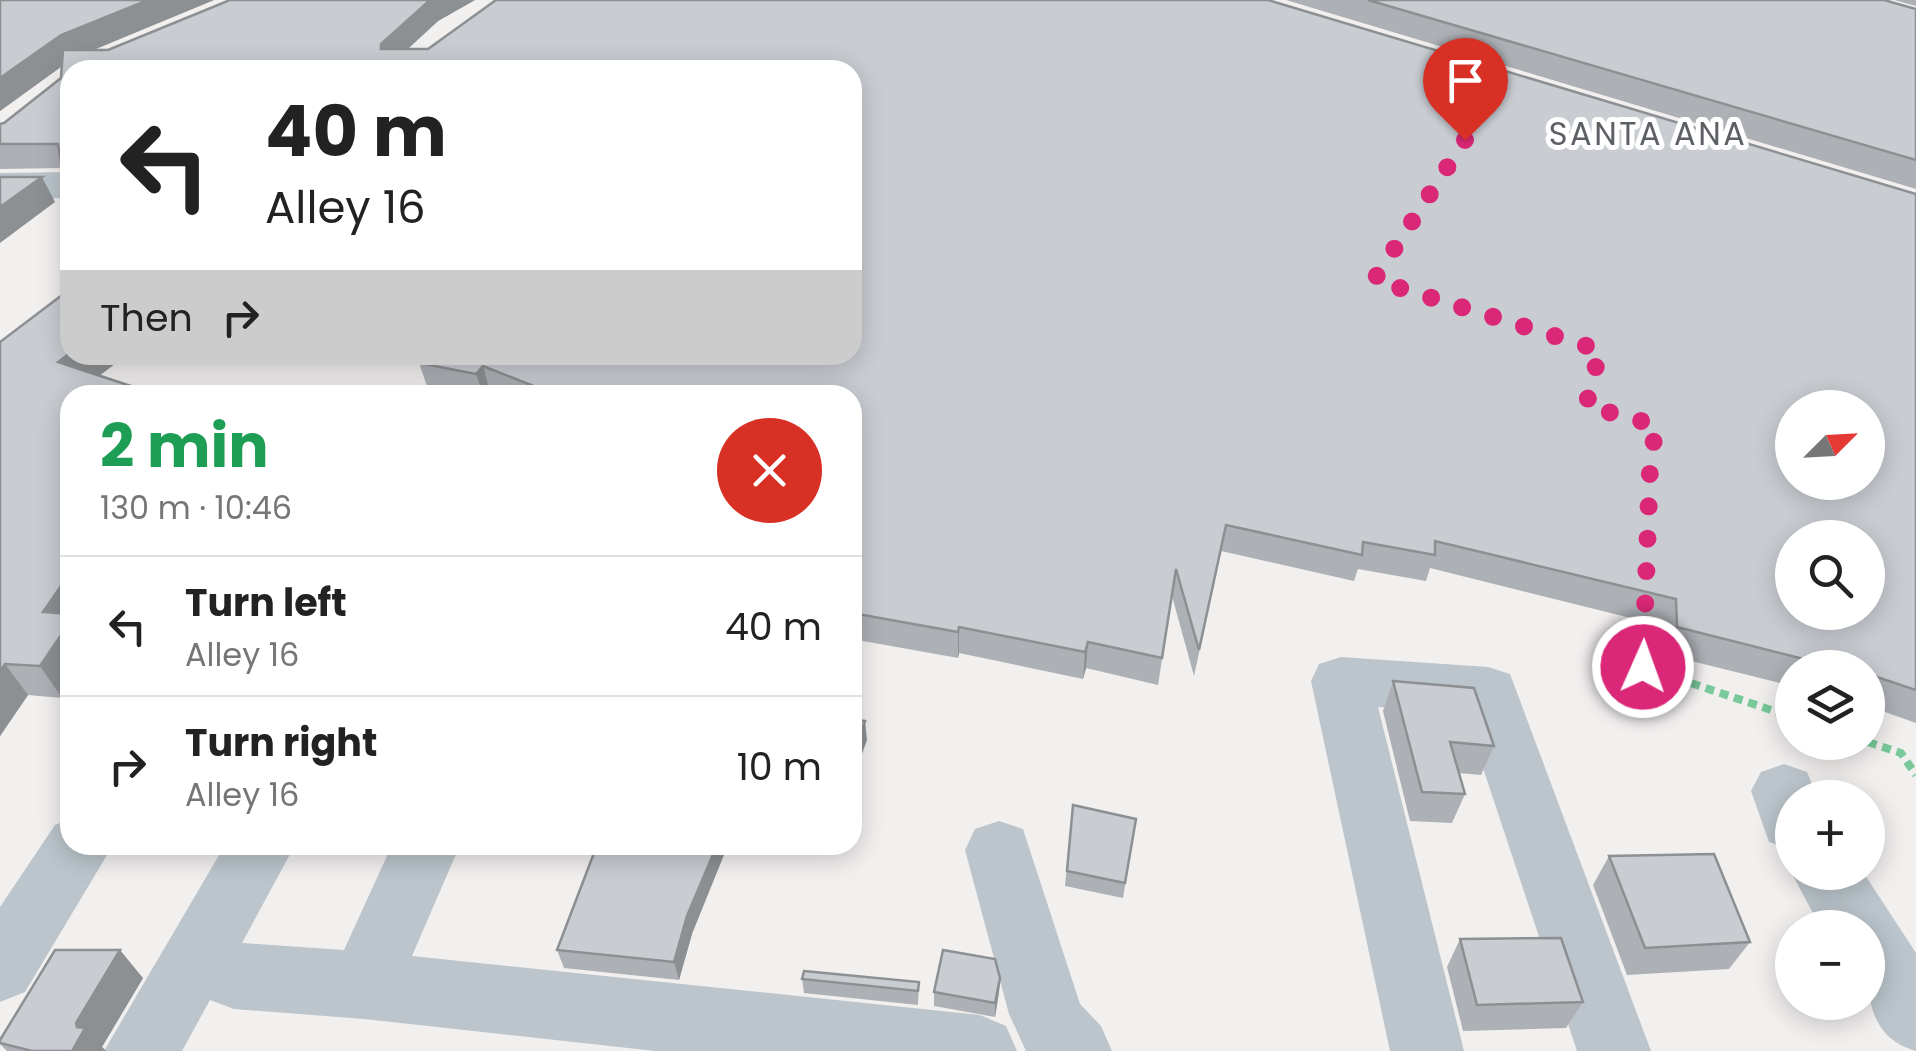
<!DOCTYPE html>
<meta charset="utf-8">
<style>
body{margin:0;font-family:Poppins,sans-serif;background:#f2f2f2;color:#222;height:100vh;display:flex;flex-direction:column;font-size:38px;white-space:nowrap}
*{box-sizing:border-box;margin:0}
p{font-size:32px;color:#767676}
.icon{flex:none;width:55px;height:55px;fill:none;stroke:currentColor;stroke-width:2;stroke-linecap:round;stroke-linejoin:round}
.map{position:relative;flex:1;overflow:hidden}
.details{position:absolute;left:60px;top:385px;width:802px;height:470px;display:flex;flex-direction:column;background:#fff;border-radius:30px;box-shadow:0 5px 25px #0003}
.details>*{flex:none}
.hud{position:absolute;left:60px;top:60px;width:802px;height:305px;border-radius:30px;box-shadow:0 5px 25px #0003;background:#fff;color:#222;overflow:hidden}
.needle{width:65px;rotate:66deg}
.buttons{position:absolute;left:1775px;top:390px;display:grid;gap:20px}
.buttons a{display:grid;place-items:center;width:110px;height:110px;border-radius:50%;background:#fff;box-shadow:0 5px 25px #0003;font-size:50px}
.pin{position:absolute;display:grid;place-items:center;width:85px;height:85px;color:#fff;margin:-102px -42px;border-radius:50% 50% 50% 0;rotate:-45deg;box-shadow:0 0 10px #0007}
.pin .icon{rotate:45deg}
.me{position:absolute;width:110px;margin:-55px;rotate:2deg;stroke-linejoin:round;filter:drop-shadow(0 0 8px #0008)}
.turn{display:flex;align-items:center;gap:35px;height:210px;padding:0 40px;font-size:45px}
.turn .icon{width:130px;height:130px;stroke-width:2.5}
.turn b{display:block;font-size:70px;line-height:85px}
.then{display:flex;align-items:center;height:95px;padding:0 40px;background:#0003;gap:20px;font-size:38px}
.round{display:grid;place-items:center;flex:none;width:105px;height:105px;border-radius:52px;background:#f2f2f2}
.summary{display:flex;align-items:center;justify-content:space-between;height:170px;padding:0 40px}
h1{font-size:60px;font-weight:700;line-height:75px;color:#1e9e55}
ul{padding:0;list-style:none}
li{display:flex;align-items:center;gap:30px;height:140px;padding:0 40px;border-top:2px solid #e0e0e0}
li div{flex:1}
li b{display:block;font-size:38px}
li em{font-style:normal}
.map>svg:first-child{display:block}
.lines{fill:none;stroke-linecap:round;stroke-linejoin:round}
.path{stroke:#79c99a;stroke-width:8;stroke-dasharray:9 6;stroke-linecap:butt}
.minor{fill:#bbc5cb;fill-rule:evenodd}
.wall{fill:#adb0b5;fill-rule:evenodd}
.shaded-wall{fill:#8d9093}
.building{fill:#c9cdd2;stroke:#8d9093;stroke-width:2.5;fill-rule:evenodd}
.route{stroke:#db2777;stroke-width:18;stroke-dasharray:0 32.4}
.labels{text-anchor:middle;stroke-width:10;stroke-linejoin:round;paint-order:stroke}
.far-quarter-label{font-size:32px;letter-spacing:2.5px;fill:#5c6064;stroke:#fff}
</style>
<div class="map">
<svg width="1916" height="1051" viewBox="0 0 1916 1051">
<rect width="100%" height="100%" fill="#f2efef"/>
<g class="lines">
<g class="path">
<path d="M1645 613 1643 667 1792 717"/>
<path d="M1868 742 1901 753 1916 775"/>
</g>
<g class="minor">
<path d="M70 172V198L0 199V173Z"/>
<path d="M1341 657 1488 667 1510 674 1651 1051H1577L1465 714 1378 707 1464 1051H1390L1311 681 1319 664Z"/>
<path d="M1784 764 1807 772 1818 798H1792V850L1769 842 1751 791 1761 772Z"/>
<path d="M70 819V845H113L25 992 0 1002V907L55 825Z"/>
<path d="M999 821 1023 829 1080 1004 1101 1026 1112 1051H1026L1009 1014 965 850 975 829Z"/>
<path d="M225 845H295L242 943 344 950 392 845H460L412 956 980 1015 1006 1026 1017 1051H655L364 1019 234 1009 210 1000 182 1051H104Z"/>
<path d="M1792 869V872H1863L1916 953V1051C1859 1035 1868 977 1868 928H1821L1791 872Z"/>
</g>
</g>
<g class="wall">
<path d="M0 0H214L92 50H108L230 0H475L438 21 408 49H428L496 0H1268L1916 194V723L1868 706V668H1792V686L1663 654V626L1430 568 1426 581 1358 569 1354 581 1221 551 1194 676 1172 596 1158 685 1086 668 1083 679 959 653 958 658 852 639V395H497L490 392 488 395H458L428 389 419 363 423 359 408 355H852V70H70V180L64 168 0 169V124L4 123 61 78 62 66 0 111ZM1792 408H1868V482H1792ZM1792 538H1868V612H1792Z"/>
<path d="M1286 0H1884L1916 9V189Z"/>
<path d="M1894 0H1916V6Z"/>
<path d="M0 342 70 395 62 698 28 695 0 736Z"/>
<path d="M1393 681 1494 746 1481 775 1459 773 1465 794 1452 823 1410 821 1383 711Z"/>
<path d="M1073 805 1136 819 1123 898 1065 886Z"/>
<path d="M1609 856 1750 942 1729 969 1627 975 1593 885Z"/>
<path d="M692 934 679 980 564 968 557 950Z"/>
<path d="M1460 939 1583 1002 1566 1028 1463 1031 1447 967Z"/>
<path d="M143 978 102 1047 106 1051H7L0 1044V1040Z"/>
<path d="M1000 978 999 992 995 1017 934 1006V992Z"/>
<path d="M802 979 919 982 918 1005 804 993Z"/>
</g>
<g class="shaded-wall">
<path d="M148 0H214L72 59 0 111V78L61 35Z"/>
<path d="M430 0H475L438 21 388 67 381 49V44Z"/>
<path d="M70 157V180L61 163Z"/>
<path d="M42 177 55 202 0 243V207Z"/>
<path d="M70 353V355H127L75 394 58 362Z"/>
<path d="M483 366 490 392 488 395H483L476 374Z"/>
<path d="M70 573V686L62 698 40 666 43 612Z"/>
<path d="M959 627V653L958 658V632Z"/>
<path d="M1088 642 1086 668 1083 679 1085 652Z"/>
<path d="M5 664 28 695 0 736V671Z"/>
<path d="M865 721 867 740 852 781V757Z"/>
<path d="M717 845H728L692 934 679 980 674 962 687 916Z"/>
<path d="M120 950 143 978 102 1047 106 1051H72L77 1027 76 1023Z"/>
<path d="M1000 978 999 992 995 1017V1003Z"/>
</g>
<g class="building">
<path d="M0 0H148L61 35 0 78Z"/>
<path d="M230 0H430L381 44V49H428L496 0H1268L1916 194V690L1868 674V668H1839L1677 627 1676 599 1435 541V555L1363 542 1362 555 1226 525 1199 650 1176 569 1162 658 1088 642 1085 652 959 627 958 632 852 613V575L860 556 852 554V395H556L483 366 476 374 419 363 426 355H852V70H70V157L61 163 58 144H0V124L4 123 61 78 63 50H108ZM1792 408H1868V482H1792ZM1792 538H1868V612H1792Z"/>
<path d="M1368 0H1884L1916 9V160Z"/>
<path d="M0 177H42L0 207Z"/>
<path d="M70 289V353L58 362 158 395H70V573L43 612 70 614V622L40 666 5 664 0 671V342Z"/>
<path d="M1393 681 1474 688 1494 746 1450 742 1465 794 1422 792Z"/>
<path d="M852 719 865 721 852 757Z"/>
<path d="M1073 805 1136 819 1125 883 1067 871Z"/>
<path d="M597 845H717L687 916 674 962 557 950Z"/>
<path d="M1714 854 1750 942 1645 948 1609 856Z"/>
<path d="M1561 938 1583 1002 1477 1005 1460 939Z"/>
<path d="M55 950H120L76 1023 77 1027 85 1028 72 1051H32L0 1043V1040Z"/>
<path d="M943 950 995 959 1000 978 995 1003 934 992Z"/>
<path d="M804 971 919 982 918 991 802 979Z"/>
</g>
<g class="lines">
<path class="route" d="M1465 140 1374 280 1600 350 1586 406 1656 425 1650 468 1643 667"/>
</g>
<g class="labels">
<g class="far-quarter-label">
<text x="1648" y="145">SANTA ANA</text>
</g>
</g>
</svg>
<div class="buttons">
<a><svg class="needle" viewBox="-14 -14 28 28"><path d="M0-13l5 13h-10z" fill="#e53935"/><path d="M0 13l5-13h-10z" fill="#767676"/></svg></a>
<a><svg class="icon" aria-label="search" viewBox="0 0 24 24"><circle cx="10" cy="10" r="6"/><path d="M15 15l6 6"/></svg></a>
<a><svg class="icon" aria-label="layers" viewBox="0 0 24 24"><path d="M12 4l9 5-9 5-9-5zM3 14l9 5 9-5"/></svg></a>
<a>+</a>
<a>−</a>
</div>
<div class="pin" style="left:1465px;top:140px;background:#d93025"><svg class="icon" aria-label="arrive" viewBox="0 0 24 24"><path d="M6 21V4h12l-3 4 3 4H6"/></svg></div>
<svg class="me" style="left:1643px;top:667px" viewBox="-20 -20 40 40"><circle r="17" fill="#db2777" stroke="#fff" stroke-width="3"/><path d="M0-11L8 9 0 5-8 9z" fill="#fff"/></svg>
<div class="hud">
<div class="turn"><svg class="icon" aria-label="left" viewBox="0 0 24 24"><path d="M17 20v-9H6M10 6l-5 5 5 5"/></svg><div><b>40 m</b>Alley 16</div></div>
<div class="then">Then<svg class="icon" aria-label="right" viewBox="0 0 24 24"><path d="M7 20v-9h11M14 6l5 5-5 5"/></svg></div>
</div>
<section class="details">
<div class="summary"><div><h1>2 min</h1><p>130 m · 10:46</p></div><a class="round" style="background:#d93025;color:#fff"><svg class="icon" aria-label="close" viewBox="0 0 24 24"><path d="M6 6l12 12M18 6L6 18"/></svg></a></div>
<ul>
<li><svg class="icon" aria-label="left" viewBox="0 0 24 24"><path d="M17 20v-9H6M10 6l-5 5 5 5"/></svg><div><b>Turn left</b><p>Alley 16</p></div><em>40 m</em></li>
<li><svg class="icon" aria-label="right" viewBox="0 0 24 24"><path d="M7 20v-9h11M14 6l5 5-5 5"/></svg><div><b>Turn right</b><p>Alley 16</p></div><em>10 m</em></li>
</ul>
</section>
</div>
